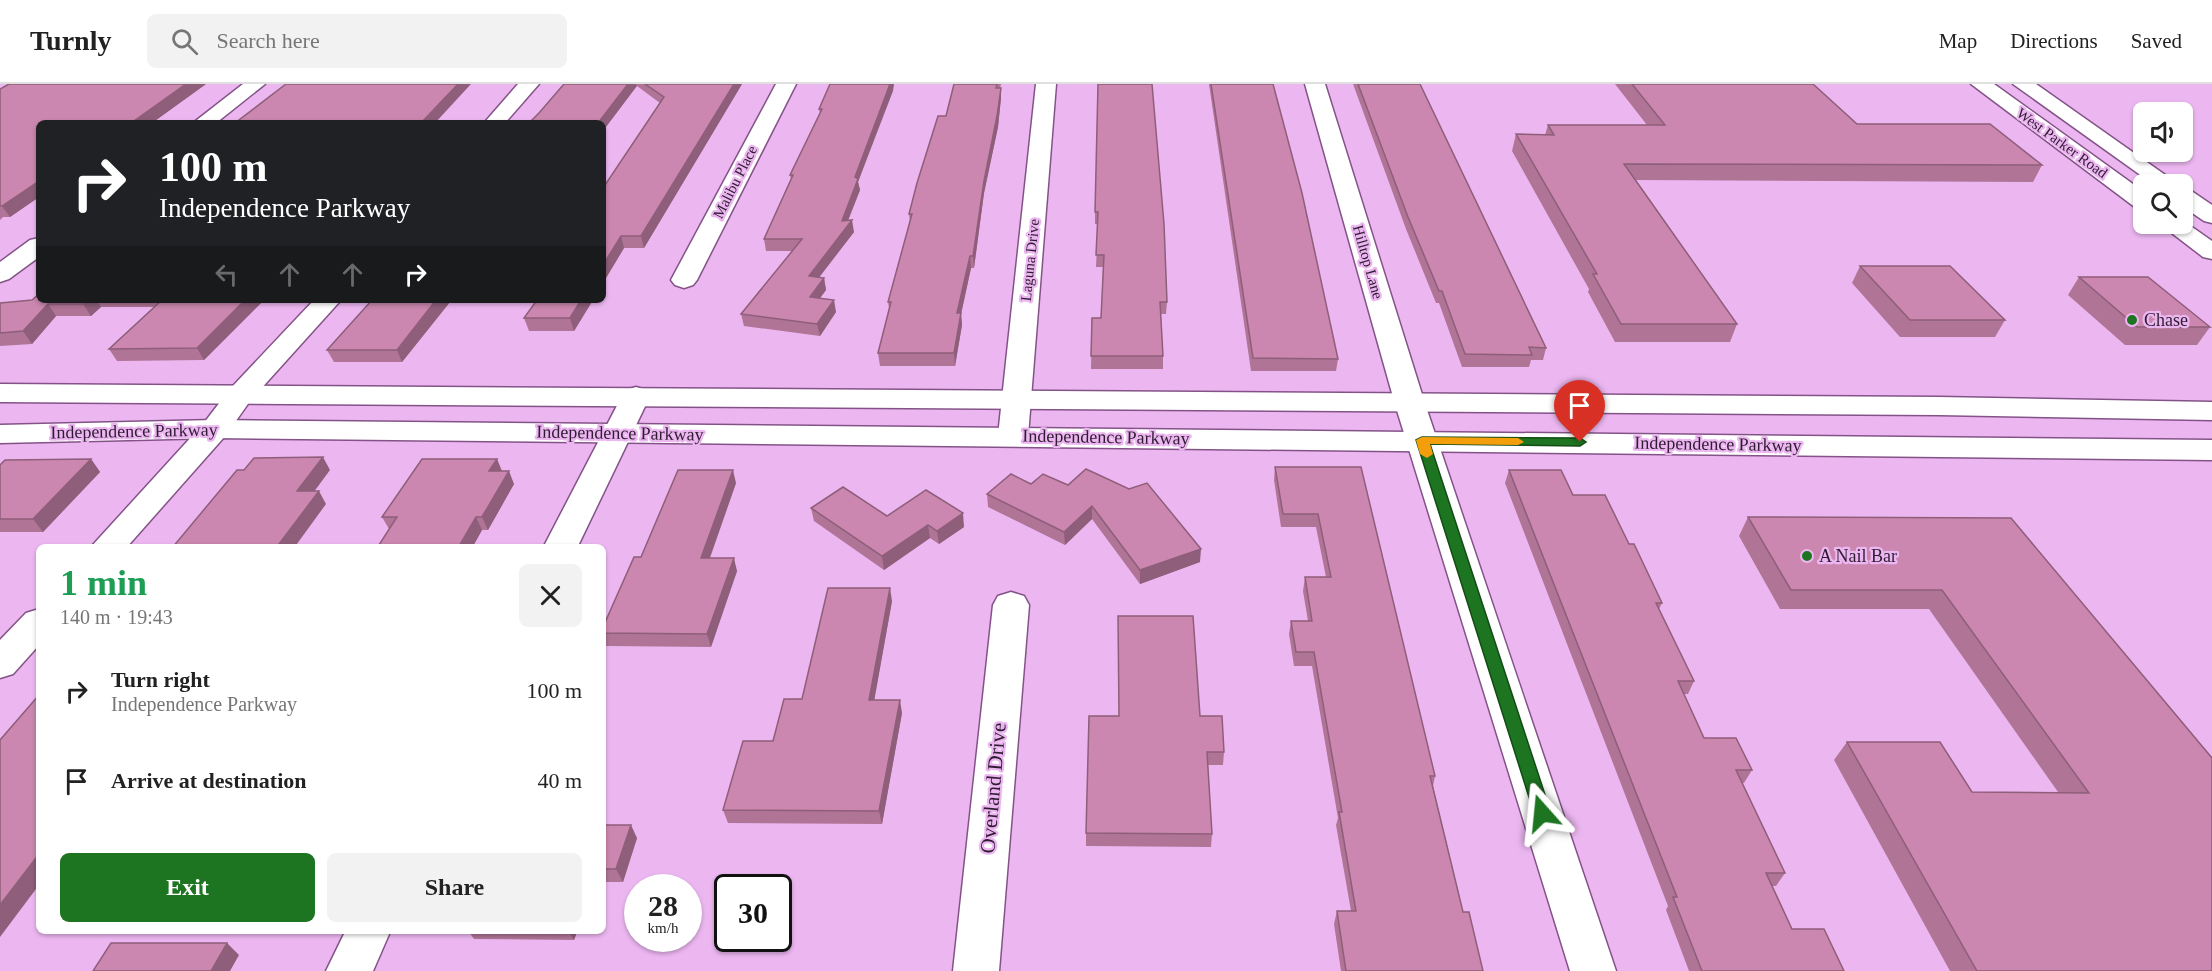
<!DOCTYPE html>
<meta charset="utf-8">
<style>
body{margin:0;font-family:Georgia,serif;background:#f2f2f2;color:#222;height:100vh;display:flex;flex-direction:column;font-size:22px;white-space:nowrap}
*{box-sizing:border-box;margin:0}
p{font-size:20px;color:#767676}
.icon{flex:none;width:33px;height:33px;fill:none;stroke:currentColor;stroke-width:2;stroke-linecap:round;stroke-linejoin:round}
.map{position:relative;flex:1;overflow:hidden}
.details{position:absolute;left:36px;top:460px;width:570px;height:390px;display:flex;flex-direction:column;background:#fff;border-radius:9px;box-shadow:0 2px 4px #0004}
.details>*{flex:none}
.guide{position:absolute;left:36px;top:36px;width:570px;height:183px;border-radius:9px;box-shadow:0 2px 4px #0004;background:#202124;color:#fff;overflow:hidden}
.controls{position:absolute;left:2133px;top:18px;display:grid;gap:12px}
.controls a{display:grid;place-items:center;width:60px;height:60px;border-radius:9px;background:#fff;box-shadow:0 2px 4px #0004;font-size:30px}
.speed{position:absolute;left:624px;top:790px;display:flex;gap:12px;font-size:30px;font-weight:700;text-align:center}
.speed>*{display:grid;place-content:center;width:78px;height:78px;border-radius:50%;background:#fff;box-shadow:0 2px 4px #0004;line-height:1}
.speed small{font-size:15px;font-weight:400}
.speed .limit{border:3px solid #111;border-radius:9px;background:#fff;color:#111}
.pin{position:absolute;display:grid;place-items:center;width:51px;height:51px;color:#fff;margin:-62px -26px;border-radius:50% 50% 50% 0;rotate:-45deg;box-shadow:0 0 6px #0007}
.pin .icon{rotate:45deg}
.me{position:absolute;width:66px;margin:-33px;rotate:342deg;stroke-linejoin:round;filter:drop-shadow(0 0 4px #0008)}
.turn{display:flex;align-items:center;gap:21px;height:126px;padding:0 24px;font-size:27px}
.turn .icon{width:78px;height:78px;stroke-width:2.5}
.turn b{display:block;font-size:42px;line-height:51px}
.lanes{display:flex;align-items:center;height:57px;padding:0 24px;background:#0003;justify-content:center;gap:30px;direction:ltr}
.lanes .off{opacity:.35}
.round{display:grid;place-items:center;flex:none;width:63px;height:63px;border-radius:9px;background:#f2f2f2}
.head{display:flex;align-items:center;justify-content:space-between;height:102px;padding:0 24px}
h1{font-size:36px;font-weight:700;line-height:45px;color:#1e9e55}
.action{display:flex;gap:12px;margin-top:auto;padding:12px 24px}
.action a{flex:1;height:69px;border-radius:9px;background:#1d7521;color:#fff;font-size:24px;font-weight:700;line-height:69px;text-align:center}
.action a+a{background:#f2f2f2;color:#222}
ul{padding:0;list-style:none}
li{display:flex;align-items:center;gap:18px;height:90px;padding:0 24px}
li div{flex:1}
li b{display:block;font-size:22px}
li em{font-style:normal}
header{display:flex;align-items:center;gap:36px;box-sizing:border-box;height:84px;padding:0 30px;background:#fff;border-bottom:2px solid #e0e0e0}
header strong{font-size:28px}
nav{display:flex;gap:33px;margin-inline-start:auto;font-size:21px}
.search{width:420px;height:54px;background:#f2f2f2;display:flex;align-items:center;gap:15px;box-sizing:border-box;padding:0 21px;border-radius:9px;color:#767676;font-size:22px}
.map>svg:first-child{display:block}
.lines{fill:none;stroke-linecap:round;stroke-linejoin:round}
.minor-casing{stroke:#835387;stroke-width:3}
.major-casing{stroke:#835387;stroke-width:3}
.minor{fill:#fff;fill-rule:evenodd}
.major{fill:#fff;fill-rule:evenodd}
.wall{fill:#af7496}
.shaded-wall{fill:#8e5e7a}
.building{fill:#cb87af;stroke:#8e5e7a;stroke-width:1.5}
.route{fill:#1d7521;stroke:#134c15;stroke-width:1.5}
.slow{fill:#f59e0b}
.poi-dot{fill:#1d7521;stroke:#ecb7f1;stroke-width:2}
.labels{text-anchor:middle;stroke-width:4.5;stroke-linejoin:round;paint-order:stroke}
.far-street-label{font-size:15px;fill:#301c32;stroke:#ecb7f1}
.poi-label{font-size:18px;fill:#301c32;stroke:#ecb7f1;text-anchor:start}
.street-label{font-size:18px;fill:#301c32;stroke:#ecb7f1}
.near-street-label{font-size:21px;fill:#301c32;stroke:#ecb7f1}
</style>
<header>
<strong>Turnly</strong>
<div class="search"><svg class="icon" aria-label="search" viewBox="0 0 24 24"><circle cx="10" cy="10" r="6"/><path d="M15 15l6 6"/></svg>Search here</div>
<nav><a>Map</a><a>Directions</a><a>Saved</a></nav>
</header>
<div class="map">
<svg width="2212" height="887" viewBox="0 0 2212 887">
<rect width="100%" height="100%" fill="#ecb7f1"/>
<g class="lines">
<g class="minor-casing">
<g id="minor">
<path d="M243 0H265L216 39H193Z"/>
<path d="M518 0H539L505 39H484Z"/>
<path d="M776 0H796L697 196 693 201 684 204 675 201 671 196Z"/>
<path d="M1036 0H1056L1028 352 1024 359 1013 361 1002 359 998 352Z"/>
<path d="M1305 0H1325L1425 320 1616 887H1570L1395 320Z"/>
<path d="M39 154V173L9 195 0 198V178L30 156Z"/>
<path d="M314 216H341L250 317 226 351 126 464H90L204 339 230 305Z"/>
<path d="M636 303 646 306 650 312 577 464H543L622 312 626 306Z"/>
<path d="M1011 508 1024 512 1029 521 999 887H953L993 521 998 512Z"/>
<path d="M39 525V561L13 590 0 594V556L26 529Z"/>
<path d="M345 848H390L373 887H326Z"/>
</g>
</g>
<g class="major-casing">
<g id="major">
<path d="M1971 0H1994L2144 108V126L2136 124Z"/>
<path d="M2013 0H2036L2178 100H2153Z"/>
<path d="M2182 104 2190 106 2212 121V139L2204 137 2182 122Z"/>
<path d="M2182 136 2212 157V175L2203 173 2160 140H2182Z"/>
<path d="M0 300 1939 313 2212 318V336L1939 331 0 318Z"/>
<path d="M215 336 2212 356V376L215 354 0 359V341Z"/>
</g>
</g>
<use href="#minor" class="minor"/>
<use href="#major" class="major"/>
</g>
<g class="wall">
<path d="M206 0 152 39H39V113L10 133H3L0 136V5Z"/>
<path d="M564 0H742L644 164H624L603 199V104L660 19 637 2 539 29Z"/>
<path d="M830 0H894L858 98 860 106 848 137 854 148 819 193 824 194 826 206 820 214 836 228 820 252 744 242 741 230 792 167H766L764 155 791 95 790 91 820 30 819 25Z"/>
<path d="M954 0H1001L1000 4H1001V14L998 43 984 109 974 184H971L961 230 962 241 955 282H880L878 269 889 224 888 218 910 138 909 130 946 32Z"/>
<path d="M1098 0 1167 218 1166 230H1161L1163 272V285H1091L1092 234H1101L1103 183H1096L1098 140H1095V128Z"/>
<path d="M1209 0H1273L1338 275 1336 287H1251Z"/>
<path d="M1353 0H1420L1546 264 1543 276H1531L1529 283H1462L1439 219H1436L1406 145Z"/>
<path d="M1615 0H1813L1857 40 2042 81 2033 98 1636 96 1737 240 1730 258H1615L1588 208 1589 205 1512 67 1516 50 1545 51 1548 41H1647Z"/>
<path d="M1860 182 2005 236 1995 253H1900L1852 199Z"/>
<path d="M2079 193 2210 243 2197 261H2125L2068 211Z"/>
<path d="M39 216H264L204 276 117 277 109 265 154 223H101L91 232H56L32 260 0 262V219Z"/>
<path d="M372 216H455L454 218H450L402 278H334L327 266Z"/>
<path d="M593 216 574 247H529L524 234Z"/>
<path d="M91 375 100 388 43 448H0V381Z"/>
<path d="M497 375 502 387 514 400 488 446H482L472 464H377L389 445 382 433Z"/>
<path d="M1275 383H1361L1435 692 1433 702 1463 828 1483 887H1341L1334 840 1337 827H1351L1336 741 1338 734 1312 582H1294L1289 550 1291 537H1308L1303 507 1305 493H1326L1316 443H1281L1274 396Z"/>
<path d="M1509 386 1573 411 1629 460 1662 519 1659 525 1694 597 1688 610H1684L1704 654 1752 686 1744 699H1742L1785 789 1776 802H1772L1792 845 1844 887H1689L1666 826 1668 822 1505 399Z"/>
<path d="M1043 390 1200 478 1140 500 1092 435 1065 461 988 423 987 410 1031 400Z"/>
<path d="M736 399 710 474 737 487 711 563 606 562 603 556V543L641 473Z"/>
<path d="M811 424 964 443 939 460 930 454 884 486 814 437Z"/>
<path d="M1748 433 2011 434 2212 887H1950L1834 676 1847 658 1972 708H2058L1929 525H1780L1739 452Z"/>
<path d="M892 517 874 616 902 629 882 740 728 739 723 726 802 615Z"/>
<path d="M1200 632 1224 668 1223 681H1208L1212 750 1211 763 1086 762V749Z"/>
<path d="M603 741 637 754 623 798H603Z"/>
<path d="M469 848H577L574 856 474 855Z"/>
</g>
<g class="shaded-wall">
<path d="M186 0H206L152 39H131Z"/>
<path d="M458 0H471L435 39H421Z"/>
<path d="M628 0H636L637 2 603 47V39H598Z"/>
<path d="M734 0H742L644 164 641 152Z"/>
<path d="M890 0H894L893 7 858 98 860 106 844 146 852 136 854 148 811 204 809 192 842 137 855 93Z"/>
<path d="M1001 4V14L998 43 984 109 974 184 973 172 984 97Z"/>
<path d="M39 97V113L10 133 2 122Z"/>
<path d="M621 152 624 164 603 199V181Z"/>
<path d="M970 172 971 184 961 230 962 241 955 282 954 269 957 229Z"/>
<path d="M824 194 826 206 812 225 810 213Z"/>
<path d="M88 216H97L101 223 91 232 83 220Z"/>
<path d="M245 216H264L204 276 197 264Z"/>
<path d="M436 216H449L450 218 402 278 397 266Z"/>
<path d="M581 216H593L574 247 570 234Z"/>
<path d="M834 216 836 228 820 252 817 240Z"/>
<path d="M48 220 56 232 32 260 23 247Z"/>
<path d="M323 373 330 386 305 420 297 407Z"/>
<path d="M91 375 100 388 43 448 33 435Z"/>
<path d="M497 375 502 388 489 387Z"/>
<path d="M733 386 736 399 705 487 701 474Z"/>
<path d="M509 387 514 400 488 446 482 433Z"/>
<path d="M319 407 326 420 294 464H276Z"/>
<path d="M1092 422V435L1065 461 1064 448Z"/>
<path d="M963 429 964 443 939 460 937 447Z"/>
<path d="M476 433 482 446 472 464H458Z"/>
<path d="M928 441 930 454 884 486 882 472Z"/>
<path d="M1201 465 1200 478 1140 500V486Z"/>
<path d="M734 474 737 487 711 563 707 550Z"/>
<path d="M890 504 892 517 872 629 869 616Z"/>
<path d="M900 616 902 629 882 740 879 727Z"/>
<path d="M631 741 637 754 623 798 616 785Z"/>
<path d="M39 770V801L0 853V821Z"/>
<path d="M569 848H577L574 856Z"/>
<path d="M227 859 239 871 230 887H211Z"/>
</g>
<g class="building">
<path d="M9 0H186L131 39H39V97L2 122H0V5Z"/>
<path d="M286 0H458L421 39H235Z"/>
<path d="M564 0H628L598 39H529L539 29Z"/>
<path d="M645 0H734L641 152H621L603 181V104L664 13Z"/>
<path d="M830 0H890L855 93 858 95 842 137 852 136 809 192 824 194 810 213 834 216 817 240 741 230 802 155H764L793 91H790L822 25H819Z"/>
<path d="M954 0H997L996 4H1001L997 32 984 97 973 172H970L957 229H961L954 269H878L891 218H888L912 130H909L917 99 938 32H946Z"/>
<path d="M1098 0H1152L1164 140 1167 218H1160L1163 272H1091L1092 234H1101L1104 171H1096L1098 128H1095Z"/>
<path d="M1211 0H1273L1302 109 1338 275 1253 274Z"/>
<path d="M1358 0H1420L1546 264 1529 263 1532 271 1465 270 1442 207H1439L1408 133Z"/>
<path d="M1632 0H1813L1857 40H1990L2042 81 1624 80 1737 240H1621L1593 190H1597L1516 50 1554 51 1548 41H1665Z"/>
<path d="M1860 182H1950L2005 236H1910Z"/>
<path d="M2079 193H2148L2210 243H2137Z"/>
<path d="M39 210V216H88L83 220H48L23 247 0 249V219L32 216Z"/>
<path d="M162 216H245L197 264 109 265Z"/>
<path d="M372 216H436L397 266H327Z"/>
<path d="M537 216H581L570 234H524Z"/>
<path d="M323 373 297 407H319L276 464H172L237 386H244L254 374Z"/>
<path d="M91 375 33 435H0V381L5 376Z"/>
<path d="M422 375H497L489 387H509L482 433H476L458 464H377L397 433H382Z"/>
<path d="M1275 383H1361L1435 692H1430L1463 828H1469L1483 887H1346L1337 827H1356L1339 728H1342L1314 568H1296L1291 537H1312L1305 493H1331L1318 430H1283Z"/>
<path d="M1086 385 1129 405 1147 399 1201 465 1140 486 1092 422 1064 448 987 410 1011 390 1031 400 1043 390 1068 401Z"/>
<path d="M678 386H733L701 474H734L707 550 603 549V543L634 473H641Z"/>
<path d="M1509 386H1561L1573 411H1605L1629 460H1634L1662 519H1656L1694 597H1678L1704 654H1736L1752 686H1736L1785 789H1766L1792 845H1824L1844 887H1702L1673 813H1677Z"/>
<path d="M843 403 887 432 926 406 963 429 937 447 928 441 882 472 811 424Z"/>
<path d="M1748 433 2011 434 2212 674V887H1977L1847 658H1940L1972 708 2089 709 1942 506H1791Z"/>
<path d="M828 504H890L869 616H900L879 727 723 726 743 657H773L784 615H802Z"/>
<path d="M1118 532H1193L1200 632H1222L1224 668H1207L1212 750 1086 749 1089 632H1119Z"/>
<path d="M39 611V770L0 821V656Z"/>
<path d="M603 741H631L616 785H603Z"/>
<path d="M111 859H227L211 887H93Z"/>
</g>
<path class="route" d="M1422 353 1580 354 1586 358 1580 362 1430 360 1551 729 1548 734 1542 736 1536 734 1534 729 1416 356Z"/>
<path class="slow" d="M1422 353 1518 354 1524 358 1518 361 1430 360 1433 370 1427 374 1420 370 1416 356Z"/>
<g class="poi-dot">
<circle cx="2132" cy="236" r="6"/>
<circle cx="1807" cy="472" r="6"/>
</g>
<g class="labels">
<g class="far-street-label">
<text transform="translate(2062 59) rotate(36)" y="5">West Parker Road</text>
<text transform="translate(735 98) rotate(-63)" y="5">Malibu Place</text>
<text transform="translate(1030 176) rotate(-84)" y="5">Laguna Drive</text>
<text transform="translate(1368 178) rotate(74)" y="5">Hilltop Lane</text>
</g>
<g class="poi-label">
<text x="2144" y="242">Chase</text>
<text x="1819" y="478">A Nail Bar</text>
</g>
<g class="street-label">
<text transform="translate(134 347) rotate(-1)" y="6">Independence Parkway</text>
<text transform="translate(620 349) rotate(1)" y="6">Independence Parkway</text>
<text transform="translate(1106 353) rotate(1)" y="6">Independence Parkway</text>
<text transform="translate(1718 360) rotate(1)" y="6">Independence Parkway</text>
</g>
<g class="near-street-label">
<text transform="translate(993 704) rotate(-85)" y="7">Overland Drive</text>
</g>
</g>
</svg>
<div class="controls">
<a><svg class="icon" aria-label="sound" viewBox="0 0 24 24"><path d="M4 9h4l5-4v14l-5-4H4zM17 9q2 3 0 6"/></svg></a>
<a><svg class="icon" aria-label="search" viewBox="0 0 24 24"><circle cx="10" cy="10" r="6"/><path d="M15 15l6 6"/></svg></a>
</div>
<div class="speed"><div>28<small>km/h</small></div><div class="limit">30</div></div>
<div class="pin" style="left:1580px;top:358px;background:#d93025"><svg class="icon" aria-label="arrive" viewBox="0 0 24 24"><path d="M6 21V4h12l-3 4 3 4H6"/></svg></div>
<svg class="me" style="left:1542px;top:729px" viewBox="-20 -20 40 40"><path d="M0-17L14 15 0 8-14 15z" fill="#1d7521" stroke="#fff" stroke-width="4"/></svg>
<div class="guide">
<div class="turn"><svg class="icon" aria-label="right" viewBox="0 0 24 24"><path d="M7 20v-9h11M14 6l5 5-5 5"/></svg><div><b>100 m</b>Independence Parkway</div></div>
<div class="lanes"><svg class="icon off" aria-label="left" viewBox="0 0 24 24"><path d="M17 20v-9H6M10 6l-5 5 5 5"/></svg><svg class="icon off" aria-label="ahead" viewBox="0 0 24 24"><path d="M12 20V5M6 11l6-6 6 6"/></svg><svg class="icon off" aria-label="ahead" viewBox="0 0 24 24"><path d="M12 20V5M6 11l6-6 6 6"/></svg><svg class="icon" aria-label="right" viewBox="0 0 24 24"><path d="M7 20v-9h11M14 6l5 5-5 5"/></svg></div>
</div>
<section class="details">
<div class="head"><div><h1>1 min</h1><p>140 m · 19:43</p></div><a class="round"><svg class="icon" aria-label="close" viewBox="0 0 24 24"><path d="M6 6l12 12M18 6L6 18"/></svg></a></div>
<ul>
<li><svg class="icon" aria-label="right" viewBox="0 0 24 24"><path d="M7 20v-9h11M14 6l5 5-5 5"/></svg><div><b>Turn right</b><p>Independence Parkway</p></div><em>100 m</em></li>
<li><svg class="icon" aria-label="arrive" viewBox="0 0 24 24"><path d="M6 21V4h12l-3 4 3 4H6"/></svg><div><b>Arrive at destination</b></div><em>40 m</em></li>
</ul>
<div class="action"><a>Exit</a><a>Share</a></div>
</section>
</div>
